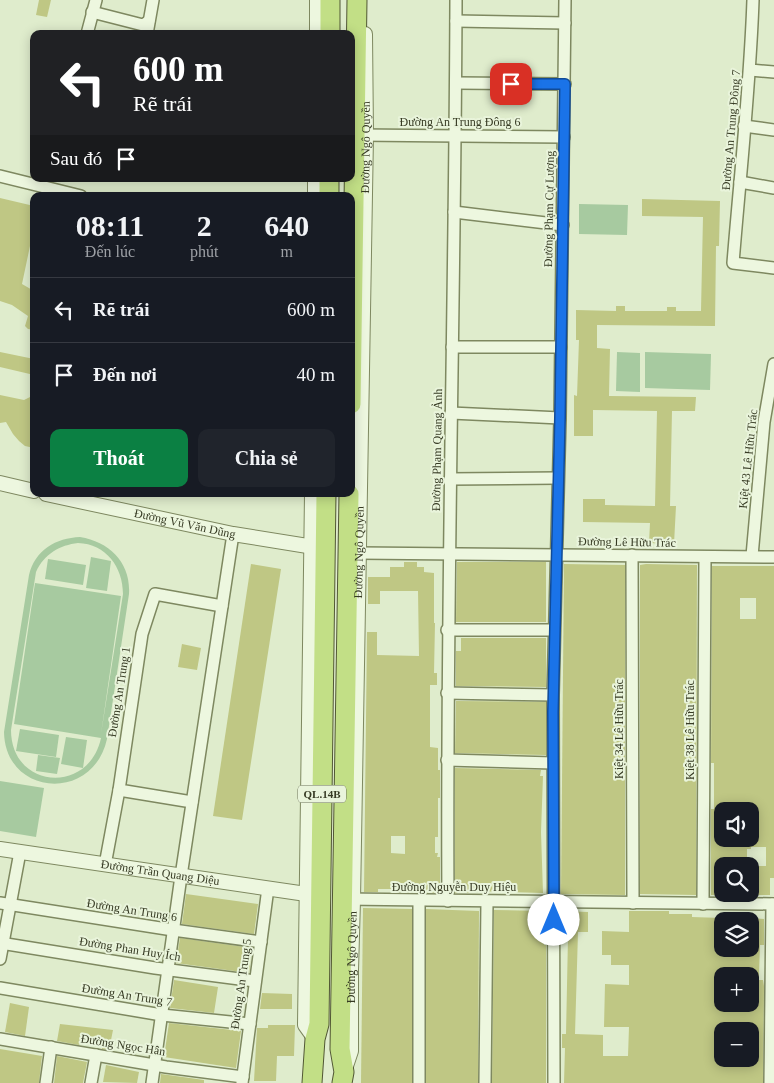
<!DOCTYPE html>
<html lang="vi">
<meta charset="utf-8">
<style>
body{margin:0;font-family:"Times New Roman",serif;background:#20242c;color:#f1f3f6;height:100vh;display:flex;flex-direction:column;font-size:19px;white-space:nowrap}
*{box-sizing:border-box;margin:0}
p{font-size:16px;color:#9ea1a6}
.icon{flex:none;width:28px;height:28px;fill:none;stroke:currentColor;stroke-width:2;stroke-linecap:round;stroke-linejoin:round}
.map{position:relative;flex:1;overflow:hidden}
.panel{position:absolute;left:30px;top:192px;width:325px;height:305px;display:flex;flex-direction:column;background:#171b24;border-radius:10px;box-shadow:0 2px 12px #0003}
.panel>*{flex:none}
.banner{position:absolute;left:30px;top:30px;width:325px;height:152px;border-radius:10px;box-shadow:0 2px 12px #0003;background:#202124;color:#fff;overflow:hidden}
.buttons{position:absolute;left:714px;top:802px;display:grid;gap:10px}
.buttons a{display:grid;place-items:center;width:45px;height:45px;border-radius:10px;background:#171b24;box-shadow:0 2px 12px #0003;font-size:25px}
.pin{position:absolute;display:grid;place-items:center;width:42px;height:42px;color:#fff;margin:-21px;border-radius:10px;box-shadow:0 2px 8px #0006}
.me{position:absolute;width:55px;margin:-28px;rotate:0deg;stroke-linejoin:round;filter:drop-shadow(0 0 4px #0008)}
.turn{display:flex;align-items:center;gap:18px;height:105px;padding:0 20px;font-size:22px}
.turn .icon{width:65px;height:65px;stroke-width:2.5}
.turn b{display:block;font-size:35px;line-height:42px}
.then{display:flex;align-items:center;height:48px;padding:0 20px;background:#0003;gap:10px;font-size:19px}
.eta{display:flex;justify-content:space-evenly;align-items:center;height:85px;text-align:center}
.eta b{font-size:30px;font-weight:600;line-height:35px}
.primary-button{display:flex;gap:10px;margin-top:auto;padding:10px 20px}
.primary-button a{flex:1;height:58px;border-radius:10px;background:#0b8043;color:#fff;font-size:20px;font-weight:600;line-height:58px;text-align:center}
.primary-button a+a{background:#20242c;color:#f1f3f6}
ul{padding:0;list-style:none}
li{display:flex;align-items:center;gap:15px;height:65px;padding:0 20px;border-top:1px solid #363941}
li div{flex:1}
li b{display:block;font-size:19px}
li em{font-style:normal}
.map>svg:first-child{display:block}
.green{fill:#a7caa0;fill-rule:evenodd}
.building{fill:#bfc784;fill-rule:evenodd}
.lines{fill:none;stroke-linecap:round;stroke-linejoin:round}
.minor-casing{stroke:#7e8860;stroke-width:14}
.tertiary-casing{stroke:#7e8860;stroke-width:16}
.trunk-casing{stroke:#515734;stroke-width:21}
.minor{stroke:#edf7df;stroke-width:11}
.tertiary{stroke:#edf7df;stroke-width:14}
.trunk{stroke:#c2df86;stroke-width:19}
.route-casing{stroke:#114b97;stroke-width:12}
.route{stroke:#1a73e8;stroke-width:9}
.labels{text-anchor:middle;stroke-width:4;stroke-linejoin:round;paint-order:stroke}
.shield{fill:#e9f4db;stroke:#6c725a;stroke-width:1}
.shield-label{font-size:11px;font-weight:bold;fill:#363a23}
.street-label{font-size:12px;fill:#363a23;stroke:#e9f4db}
</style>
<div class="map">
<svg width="774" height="1083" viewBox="0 0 774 1083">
<rect width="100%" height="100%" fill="#dfeccc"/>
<g class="green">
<path d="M579 204 628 205 627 235 579 234Z"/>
<path d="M617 352 640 353V392L616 391Z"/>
<path d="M645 352 711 354 710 390 645 388Z"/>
<path d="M80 537C110 542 131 563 129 594L107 739C93 803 5 796 4 732L29 575C35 550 56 538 80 537ZM78 543C106 544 123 567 123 594L101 734 121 596 35 583 14 724 101 738C89 795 11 789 11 730L36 572C44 554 60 545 78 543Z"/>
<path d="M91 557 111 561 107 591 86 588Z"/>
<path d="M48 559 86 565 83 585 45 579Z"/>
<path d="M20 729 59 735 56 757 16 751Z"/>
<path d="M66 737 87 740 83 768 61 764Z"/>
<path d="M38 755 60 758 57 774 36 771Z"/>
<path d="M0 781 44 788 36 837 0 831Z"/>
</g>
<g class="building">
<path d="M39 0H51L47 17 36 15Z"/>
<path d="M0 198 34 206V227L22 284 34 291V330L28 329 25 326 28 316 12 305 0 301Z"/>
<path d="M642 199 720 201 719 246H716L715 326 597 325V348L610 349 609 396 696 397 695 411H672L670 506H676L674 544 649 543 650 523 583 522V499H605V505L655 506 657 411 593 410V436H574V395L577 396 579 340H576V310L616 311V306H625V311H667V307H676V311H701L703 217 642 216Z"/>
<path d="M0 352 34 359V375L0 367Z"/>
<path d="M0 395 24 400 34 395V448L25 446 19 441 13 434 6 422 0 423Z"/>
<path d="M404 562H417V567H424V572L434 573V623H435L434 673H437V685H430V747L438 748V770H440V798H438V837H435V853H438L437 857H440V893L396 892V889H378V892H364L367 632H377V655L419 656 418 591H380V604H368V577H390V567H404ZM391 836H405V854L391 853Z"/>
<path d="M457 562H546V622H456Z"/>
<path d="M251 564 281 569 242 820 213 816Z"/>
<path d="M564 564 625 565V895L561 894Z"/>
<path d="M646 564 697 565 696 895 640 894V565Z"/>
<path d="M712 566H774V878H770V895H750V866H766V847H751V849H747V866H722V895H711V809H714V763H711ZM740 598H756V619H740ZM722 811H751L750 839H722Z"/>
<path d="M461 638H546V687L456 686V651H461Z"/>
<path d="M182 644 201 648 197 670 178 667Z"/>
<path d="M456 701 546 702V755L455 753Z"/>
<path d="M455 768 541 770 540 776H543L541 832 543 893 471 891V893H455Z"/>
<path d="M186 894 258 904 254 934 182 924Z"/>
<path d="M363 908 412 909V1083H361Z"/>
<path d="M426 909 479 911 478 1083H426Z"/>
<path d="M494 910 544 911V945H546V1083H492Z"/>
<path d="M561 911 588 912V932H578L575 1034 603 1035V1056H628L629 1027H604L605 984 629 985V965H611V955H602V931L629 932V911H669V914H692V917L722 918V949H750V918L764 919V945H760L759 974V980H763L764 986 763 1083H564L565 1048H562V1034H566L568 937H561ZM722 976H750V1004H722ZM722 1031H750V1059H722Z"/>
<path d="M180 938 252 948 249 973 176 963Z"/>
<path d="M174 980 218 987 214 1013 170 1008Z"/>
<path d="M262 993 292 994V1009H260Z"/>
<path d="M10 1003 29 1007 25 1036 5 1032Z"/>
<path d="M169 1023 241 1031 236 1068 164 1057Z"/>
<path d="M60 1024 113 1030 109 1050 102 1049V1045L87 1042 86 1044 80 1043 79 1045 57 1041Z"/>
<path d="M268 1025H295L294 1056H277L276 1081H254L257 1028H268Z"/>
<path d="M0 1049 42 1056 39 1083H0Z"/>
<path d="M57 1056 87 1062 83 1083H54Z"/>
<path d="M106 1065 139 1072 137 1083 103 1082Z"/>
<path d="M161 1074 204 1080V1083H160Z"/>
</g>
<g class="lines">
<g class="minor-casing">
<g id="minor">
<path d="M753 0C750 88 740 176 733 263L774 268"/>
<path d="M92 12 143 25 149 21"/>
<path d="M456 21 565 23"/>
<path d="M87 34 96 0"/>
<path d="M147 34 153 0"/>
<path d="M750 70 774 72"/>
<path d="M457 83 565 84"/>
<path d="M744 126 774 130"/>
<path d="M359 135 564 137"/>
<path d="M0 176 81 196"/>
<path d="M740 182 774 188"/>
<path d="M454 212 563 225"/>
<path d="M452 347H561"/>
<path d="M451 413 560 418"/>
<path d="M450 479 558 478"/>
<path d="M359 553 774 557"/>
<path d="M632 555 633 903"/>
<path d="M752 556 764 422 774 364"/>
<path d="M447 630H554"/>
<path d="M447 693 553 695"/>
<path d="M447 760 553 763"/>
<path d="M192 802 119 790 142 634 155 594 222 606"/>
<path d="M105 865 119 790"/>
<path d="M345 899 774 904"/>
<path d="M448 901C446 601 455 300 456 0"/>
<path d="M0 903 173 930 261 942"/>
<path d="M703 904 705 557"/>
<path d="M0 943 155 968 255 981"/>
<path d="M0 959 20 852"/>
<path d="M0 988 162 1015 250 1024"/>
<path d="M0 1039 166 1067 243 1077"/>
<path d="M46 1083 51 1047"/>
<path d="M91 1083 96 1055"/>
<path d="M152 1083 181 876 233 534"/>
<path d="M242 1083 268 888"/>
<path d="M419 1083V901"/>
<path d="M485 1083 487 902"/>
<path d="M554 1083 553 695 560 418 565 0"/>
<path d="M770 1083 772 904"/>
</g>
</g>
<g class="tertiary-casing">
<g id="tertiary">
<path d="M317 34V0"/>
<path d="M315 196V179"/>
<path d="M0 483 34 491"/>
<path id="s1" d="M46 494 233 534 320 548"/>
<path d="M312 494 305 1025 315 1039"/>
<path id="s2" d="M0 849 313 895"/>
<path id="s3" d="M344 1072 351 1051V970L353 900 366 135 365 34"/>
</g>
</g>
<g class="trunk-casing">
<g id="trunk">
<path d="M330 34V0"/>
<path d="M329 196V179"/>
<path d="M351 404 357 0"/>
<path d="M312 1083 315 1039 319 1024 326 494"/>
<path d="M342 1083 344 1072 340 1049 349 494"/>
</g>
</g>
<use href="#minor" class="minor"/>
<use href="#tertiary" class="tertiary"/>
<use href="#trunk" class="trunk"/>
</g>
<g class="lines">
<g class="route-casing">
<path id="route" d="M511 84H565L560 418 553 712 554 920"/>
</g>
<use href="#route" class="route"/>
</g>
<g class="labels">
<rect class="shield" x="298" y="785.5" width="48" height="17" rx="4"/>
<g class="shield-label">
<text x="322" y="798">QL.14B</text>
</g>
<g class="street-label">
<text x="460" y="126">Đường An Trung Đông 6</text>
<text transform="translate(731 130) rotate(-85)" y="4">Đường An Trung Đông 7</text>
<text dy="4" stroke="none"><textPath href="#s3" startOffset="926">Đường Ngô Quyền</textPath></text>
<text transform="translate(549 209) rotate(-89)" y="4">Đường Phạm Cự Lượng</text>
<text transform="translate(437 450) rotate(-89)" y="4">Đường Phạm Quang Ảnh</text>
<text transform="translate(748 459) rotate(-84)" y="4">Kiệt 43 Lê Hữu Trác</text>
<text dy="4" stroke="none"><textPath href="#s1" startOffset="142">Đường Vũ Văn Dũng</textPath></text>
<text transform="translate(627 542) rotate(1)" y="4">Đường Lê Hữu Trác</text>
<text dy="4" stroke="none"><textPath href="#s3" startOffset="521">Đường Ngô Quyền</textPath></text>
<text transform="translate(119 692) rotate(-81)" y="4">Đường An Trung 1</text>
<text transform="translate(619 729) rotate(-90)" y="4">Kiệt 34 Lê Hữu Trác</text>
<text transform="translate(690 730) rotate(-90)" y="4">Kiệt 38 Lê Hữu Trác</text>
<text dy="4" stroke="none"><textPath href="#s2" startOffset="162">Đường Trần Quang Diệu</textPath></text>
<text x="454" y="891">Đường Nguyễn Duy Hiệu</text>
<text transform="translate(132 910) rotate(9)" y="4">Đường An Trung 6</text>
<text transform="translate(130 949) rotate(9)" y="4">Đường Phan Huy Ích</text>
<text dy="4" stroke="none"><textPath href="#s3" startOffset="116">Đường Ngô Quyền</textPath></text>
<text transform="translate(241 984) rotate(-82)" y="4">Đường An Trung 5</text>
<text transform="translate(127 995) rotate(9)" y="4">Đường An Trung 7</text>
<text transform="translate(123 1045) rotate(9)" y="4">Đường Ngọc Hân</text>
</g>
</g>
</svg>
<div class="buttons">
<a><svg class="icon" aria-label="sound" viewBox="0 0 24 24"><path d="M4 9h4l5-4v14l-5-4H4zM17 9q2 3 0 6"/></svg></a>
<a><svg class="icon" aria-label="search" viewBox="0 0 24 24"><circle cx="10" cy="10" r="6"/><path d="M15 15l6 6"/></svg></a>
<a><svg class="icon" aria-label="layers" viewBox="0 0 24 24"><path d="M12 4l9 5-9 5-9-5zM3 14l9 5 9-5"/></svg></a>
<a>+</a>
<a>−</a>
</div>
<div class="pin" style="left:511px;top:84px;background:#d93025"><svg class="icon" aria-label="arrive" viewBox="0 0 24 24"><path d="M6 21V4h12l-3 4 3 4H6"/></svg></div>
<svg class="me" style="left:554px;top:920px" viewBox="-20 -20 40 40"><circle r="19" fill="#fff"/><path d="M0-13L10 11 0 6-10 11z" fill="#1a73e8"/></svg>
<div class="banner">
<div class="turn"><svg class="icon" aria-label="left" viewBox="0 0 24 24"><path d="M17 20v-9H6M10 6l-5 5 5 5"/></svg><div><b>600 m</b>Rẽ trái</div></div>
<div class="then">Sau đó<svg class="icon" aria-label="arrive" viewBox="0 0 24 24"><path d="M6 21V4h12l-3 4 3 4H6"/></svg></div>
</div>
<section class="panel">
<div class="eta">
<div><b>08:11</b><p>Đến lúc</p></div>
<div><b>2</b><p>phút</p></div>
<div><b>640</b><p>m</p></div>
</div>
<ul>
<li><svg class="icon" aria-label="left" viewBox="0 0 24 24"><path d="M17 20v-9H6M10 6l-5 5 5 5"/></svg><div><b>Rẽ trái</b></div><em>600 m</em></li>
<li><svg class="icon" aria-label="arrive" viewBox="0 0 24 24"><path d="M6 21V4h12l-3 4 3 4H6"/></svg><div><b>Đến nơi</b></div><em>40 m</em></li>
</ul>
<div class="primary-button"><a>Thoát</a><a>Chia sẻ</a></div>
</section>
</div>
